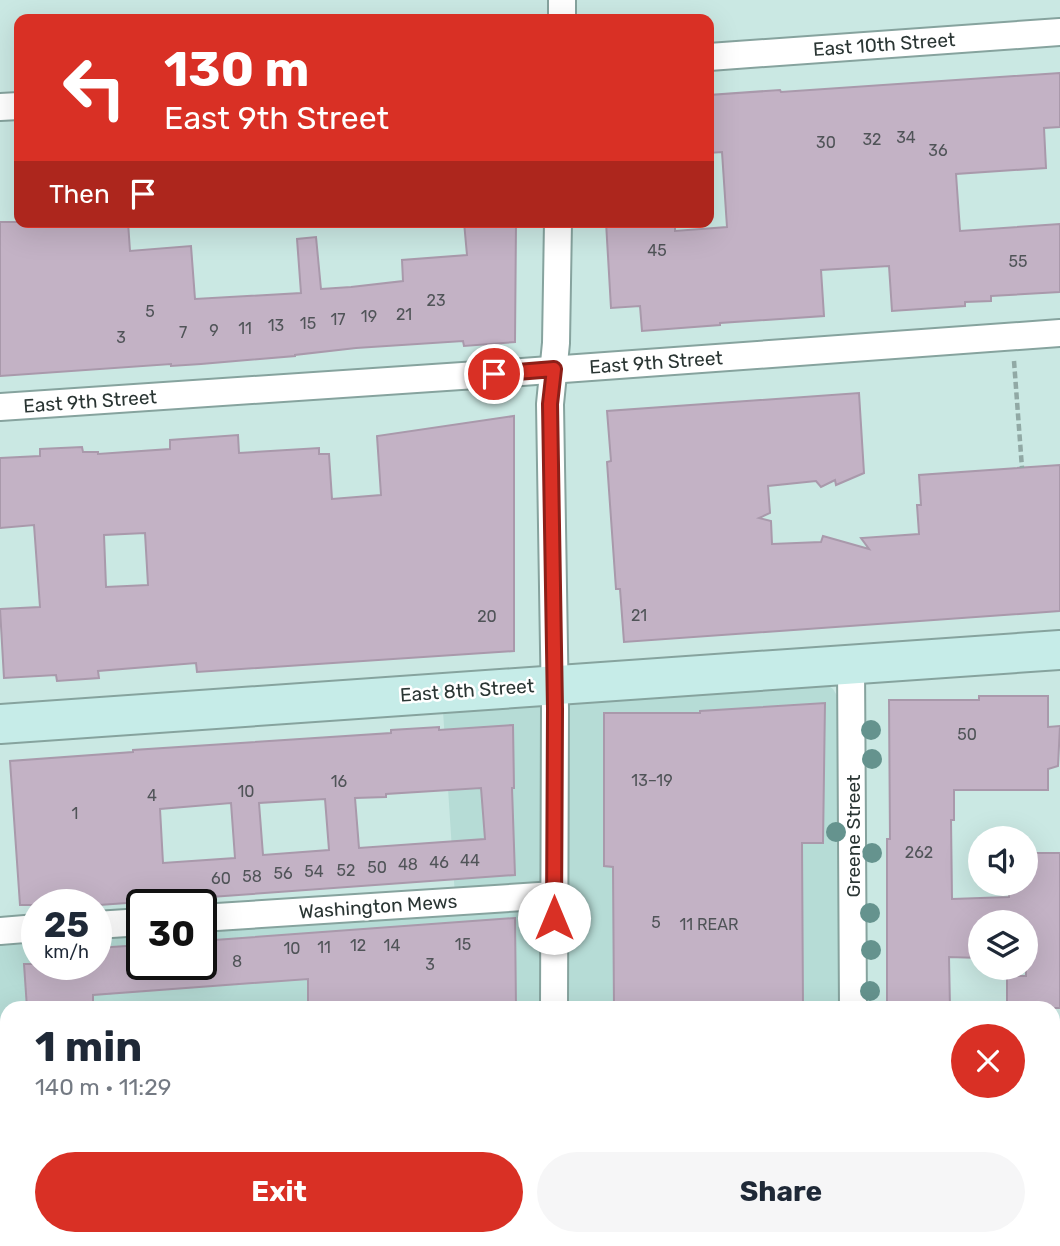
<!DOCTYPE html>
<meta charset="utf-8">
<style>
body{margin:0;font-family:Rubik,sans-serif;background:#f6f6f7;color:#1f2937;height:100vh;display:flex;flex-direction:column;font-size:26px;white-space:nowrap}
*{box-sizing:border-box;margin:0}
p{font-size:23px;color:#747a83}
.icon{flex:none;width:38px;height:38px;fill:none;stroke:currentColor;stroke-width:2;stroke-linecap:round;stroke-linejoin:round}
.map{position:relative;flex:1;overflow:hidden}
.details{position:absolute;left:0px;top:1001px;width:1060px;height:245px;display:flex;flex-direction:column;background:#fff;border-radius:21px 21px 0 0;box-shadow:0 7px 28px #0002}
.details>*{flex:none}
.banner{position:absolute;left:14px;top:14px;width:700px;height:214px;border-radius:14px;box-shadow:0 7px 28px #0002;background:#d93025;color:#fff;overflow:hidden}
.controls{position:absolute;left:968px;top:826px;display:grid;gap:14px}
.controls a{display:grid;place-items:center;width:70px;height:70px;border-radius:50%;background:#fff;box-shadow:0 7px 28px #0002;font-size:35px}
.speed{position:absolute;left:21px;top:889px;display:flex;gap:14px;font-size:35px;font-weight:700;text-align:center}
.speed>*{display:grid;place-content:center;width:91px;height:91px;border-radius:50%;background:#fff;box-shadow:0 7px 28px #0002;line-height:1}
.speed small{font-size:18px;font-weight:400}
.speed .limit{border:4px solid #111;border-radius:10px;background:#fff;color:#111}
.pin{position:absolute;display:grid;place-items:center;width:60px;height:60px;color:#fff;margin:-30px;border:4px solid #fff;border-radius:50%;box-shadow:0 2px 7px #0007}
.me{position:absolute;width:77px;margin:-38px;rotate:0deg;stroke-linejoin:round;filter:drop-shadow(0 0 5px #0008)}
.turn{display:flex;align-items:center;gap:24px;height:147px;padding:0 35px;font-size:32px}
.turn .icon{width:91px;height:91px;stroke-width:2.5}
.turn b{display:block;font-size:49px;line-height:60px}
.then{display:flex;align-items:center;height:66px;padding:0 35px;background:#0003;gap:14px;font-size:26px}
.round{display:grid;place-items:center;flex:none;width:74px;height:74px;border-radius:37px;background:#f6f6f7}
.summary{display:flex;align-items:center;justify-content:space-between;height:119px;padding:0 35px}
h1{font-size:42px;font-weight:700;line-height:52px}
.action{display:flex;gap:14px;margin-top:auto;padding:14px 35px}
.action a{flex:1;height:80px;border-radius:42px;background:#d93025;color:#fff;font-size:28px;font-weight:700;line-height:80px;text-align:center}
.action a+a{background:#f6f6f7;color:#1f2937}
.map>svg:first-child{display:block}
.built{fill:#b6dcd6}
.green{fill:#8ccbc2}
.building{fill:#c3b2c5;stroke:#a999ab;stroke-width:2;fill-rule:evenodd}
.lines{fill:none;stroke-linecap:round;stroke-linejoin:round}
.street-casing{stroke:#86a39e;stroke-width:30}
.secondary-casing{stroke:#86a39e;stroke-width:42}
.path{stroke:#91a9a5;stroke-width:4.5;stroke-dasharray:7 3.5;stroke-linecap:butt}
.street{stroke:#fff;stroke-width:26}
.secondary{stroke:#c6ece8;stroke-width:38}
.tree{fill:#65938e}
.route-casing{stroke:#8d1f18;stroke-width:18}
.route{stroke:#d93025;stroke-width:12}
.labels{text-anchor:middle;stroke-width:5;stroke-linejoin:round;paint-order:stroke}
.number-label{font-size:16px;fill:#505458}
.street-label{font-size:19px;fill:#2a3533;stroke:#fff}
</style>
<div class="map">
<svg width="1060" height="1246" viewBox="0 0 1060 1246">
<rect width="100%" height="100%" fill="#cae8e3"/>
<path class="built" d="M823 685 829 686 833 689 839 699 841 1008H7V1239H1054V1184H1060V1246H0V946L37 943V964H96V939L142 935V964H201V931L456 912 443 711Z"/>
<path class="green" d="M0 1185H7V1239H529V1246H0Z"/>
<g class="building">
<path d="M1060 73V127L1044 128 1046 168 956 174 960 231 1060 224V292L991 296V301L965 302V306L892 311 889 266 821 270 824 316 720 323V325L642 331 640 306 611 308 606 222H675V231L727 227 722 152 709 153V95L780 90 781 92Z"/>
<path d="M0 222H128L130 251 191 246 195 299 301 293 297 239 316 237 321 289 351 287 403 281 402 260 467 255 464 222H516L515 342 464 346 463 341 356 348 295 355V356L201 364 171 366V364L0 376Z"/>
<path d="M859 393 864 473 836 485 835 480 821 487 816 481 768 486 770 513 759 518 771 521 772 544 821 542 823 536 869 549 861 538 919 534 917 505H921L919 475 1060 465V611L624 642 620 589H616L607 462 611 461 607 411Z"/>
<path d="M514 416V651L197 672 196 663 98 671 99 678 57 681 56 675 4 678 0 609 40 607 34 525 0 528V458L40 456V449L82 447 83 452H98V454L170 449V440L238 435 239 453 319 448V454H329L332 499 381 495 377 436ZM145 533 148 585 106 587 104 535Z"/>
<path d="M979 696H1048V727L1060 726 1058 766 1048 769V790H954V820H951L952 899 1009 897V884H1026V853H1060V1008H1007V976H1026V922H980V958L949 957 950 1008H887V839H890L889 700H979Z"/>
<path d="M825 703 823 843H802L803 1008H614L613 867 604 866V713H700V711Z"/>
<path d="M513 725 514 788H512L515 875 99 905H20L10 761 133 752V750L391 733V730L439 727V730ZM481 788 485 839 359 848 355 798 386 797V794ZM325 799 329 850 263 855 259 803ZM231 803 235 858 163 863 160 809Z"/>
<path d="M515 918 516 1008H308V979L93 995V1008H27L24 964H96V948L142 945V964H201V941Z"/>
</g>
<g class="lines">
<g class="street-casing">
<g id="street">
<path d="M562 19V0"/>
<path d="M709 57 1060 32"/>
<path d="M0 107 19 106"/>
<path d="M0 407 522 372 1060 333"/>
<path d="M851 664 853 1008"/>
<path d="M201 918 555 895"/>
<path d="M96 925 142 922"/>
<path d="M0 931 37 928"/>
<path d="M554 1008 555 709 550 404 556 343 558 222"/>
<path d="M0 1164H7"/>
<path d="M1054 1165H1060"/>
<path d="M856 1239V1246"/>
<path d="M548 1246V1239"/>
</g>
</g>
<g class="secondary-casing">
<path id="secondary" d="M0 724 1060 650"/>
</g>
<g class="path">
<path d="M1014 361 1022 468"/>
<path d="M24 1244 55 1246"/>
<path d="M204 1246V1239"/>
<path d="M469 1246 477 1239"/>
</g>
<use href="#street" class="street"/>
<use href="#secondary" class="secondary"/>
</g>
<g class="tree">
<circle cx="871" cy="730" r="10"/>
<circle cx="872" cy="759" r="10"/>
<circle cx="836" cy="832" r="10"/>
<circle cx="872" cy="853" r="10"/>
<circle cx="870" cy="913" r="10"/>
<circle cx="871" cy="950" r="10"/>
<circle cx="870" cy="991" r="10"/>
</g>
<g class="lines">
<g class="route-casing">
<path id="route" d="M494 374 554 369 550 404 555 709 554 918"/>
</g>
<use href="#route" class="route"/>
</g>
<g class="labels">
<g class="number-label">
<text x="906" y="143">34</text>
<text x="872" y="145">32</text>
<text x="826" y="148">30</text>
<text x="938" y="156">36</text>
<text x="657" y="256">45</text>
<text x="1018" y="267">55</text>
<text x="436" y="306">23</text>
<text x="150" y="317">5</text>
<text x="404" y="320">21</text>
<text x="369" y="322">19</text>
<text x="338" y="325">17</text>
<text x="308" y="329">15</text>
<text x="276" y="331">13</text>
<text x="245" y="334">11</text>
<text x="214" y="336">9</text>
<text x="183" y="338">7</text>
<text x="121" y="343">3</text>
<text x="639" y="621">21</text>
<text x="487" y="622">20</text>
<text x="967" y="740">50</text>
<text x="652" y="786">13–19</text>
<text x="339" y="787">16</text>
<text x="246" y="797">10</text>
<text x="152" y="801">4</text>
<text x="75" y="819">1</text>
<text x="919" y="858">262</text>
<text x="470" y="866">44</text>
<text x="439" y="868">46</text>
<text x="408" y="870">48</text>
<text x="377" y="873">50</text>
<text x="346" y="876">52</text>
<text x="314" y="877">54</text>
<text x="283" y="879">56</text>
<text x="252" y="882">58</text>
<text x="221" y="884">60</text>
<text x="656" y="928">5</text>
<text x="709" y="930">11 REAR</text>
<text x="463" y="950">15</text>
<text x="358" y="951">12</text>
<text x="392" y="951">14</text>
<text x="324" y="953">11</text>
<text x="292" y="954">10</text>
<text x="237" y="967">8</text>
<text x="430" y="970">3</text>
</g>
<g class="street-label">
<text transform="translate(884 44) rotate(-4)" y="7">East 10th Street</text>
<text transform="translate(656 362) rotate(-4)" y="7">East 9th Street</text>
<text transform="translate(90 401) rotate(-4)" y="7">East 9th Street</text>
<text transform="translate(467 690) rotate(-4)" y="7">East 8th Street</text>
<text transform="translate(853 836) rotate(-90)" y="7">Greene Street</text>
<text transform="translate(378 906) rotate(-4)" y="7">Washington Mews</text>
</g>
</g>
</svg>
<div class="controls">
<a><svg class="icon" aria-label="sound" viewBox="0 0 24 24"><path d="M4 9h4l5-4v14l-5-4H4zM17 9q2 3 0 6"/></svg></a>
<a><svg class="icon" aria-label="layers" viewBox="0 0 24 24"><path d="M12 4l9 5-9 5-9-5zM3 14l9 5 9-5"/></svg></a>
</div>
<div class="speed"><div>25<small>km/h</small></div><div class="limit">30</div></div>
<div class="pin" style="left:494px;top:374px;background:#d93025"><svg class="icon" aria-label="arrive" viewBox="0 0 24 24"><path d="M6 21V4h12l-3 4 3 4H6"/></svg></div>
<svg class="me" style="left:554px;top:918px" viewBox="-20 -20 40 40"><circle r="19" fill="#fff"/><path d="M0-13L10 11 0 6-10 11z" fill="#d93025"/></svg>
<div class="banner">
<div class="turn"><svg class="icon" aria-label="left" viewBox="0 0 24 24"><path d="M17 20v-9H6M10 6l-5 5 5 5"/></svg><div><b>130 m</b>East 9th Street</div></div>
<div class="then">Then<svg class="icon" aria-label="arrive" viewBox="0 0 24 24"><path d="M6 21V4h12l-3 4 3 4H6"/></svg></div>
</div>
<section class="details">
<div class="summary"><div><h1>1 min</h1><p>140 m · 11:29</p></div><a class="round" style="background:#d93025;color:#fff"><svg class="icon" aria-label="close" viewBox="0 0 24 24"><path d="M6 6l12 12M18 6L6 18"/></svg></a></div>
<div class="action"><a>Exit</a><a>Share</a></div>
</section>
</div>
